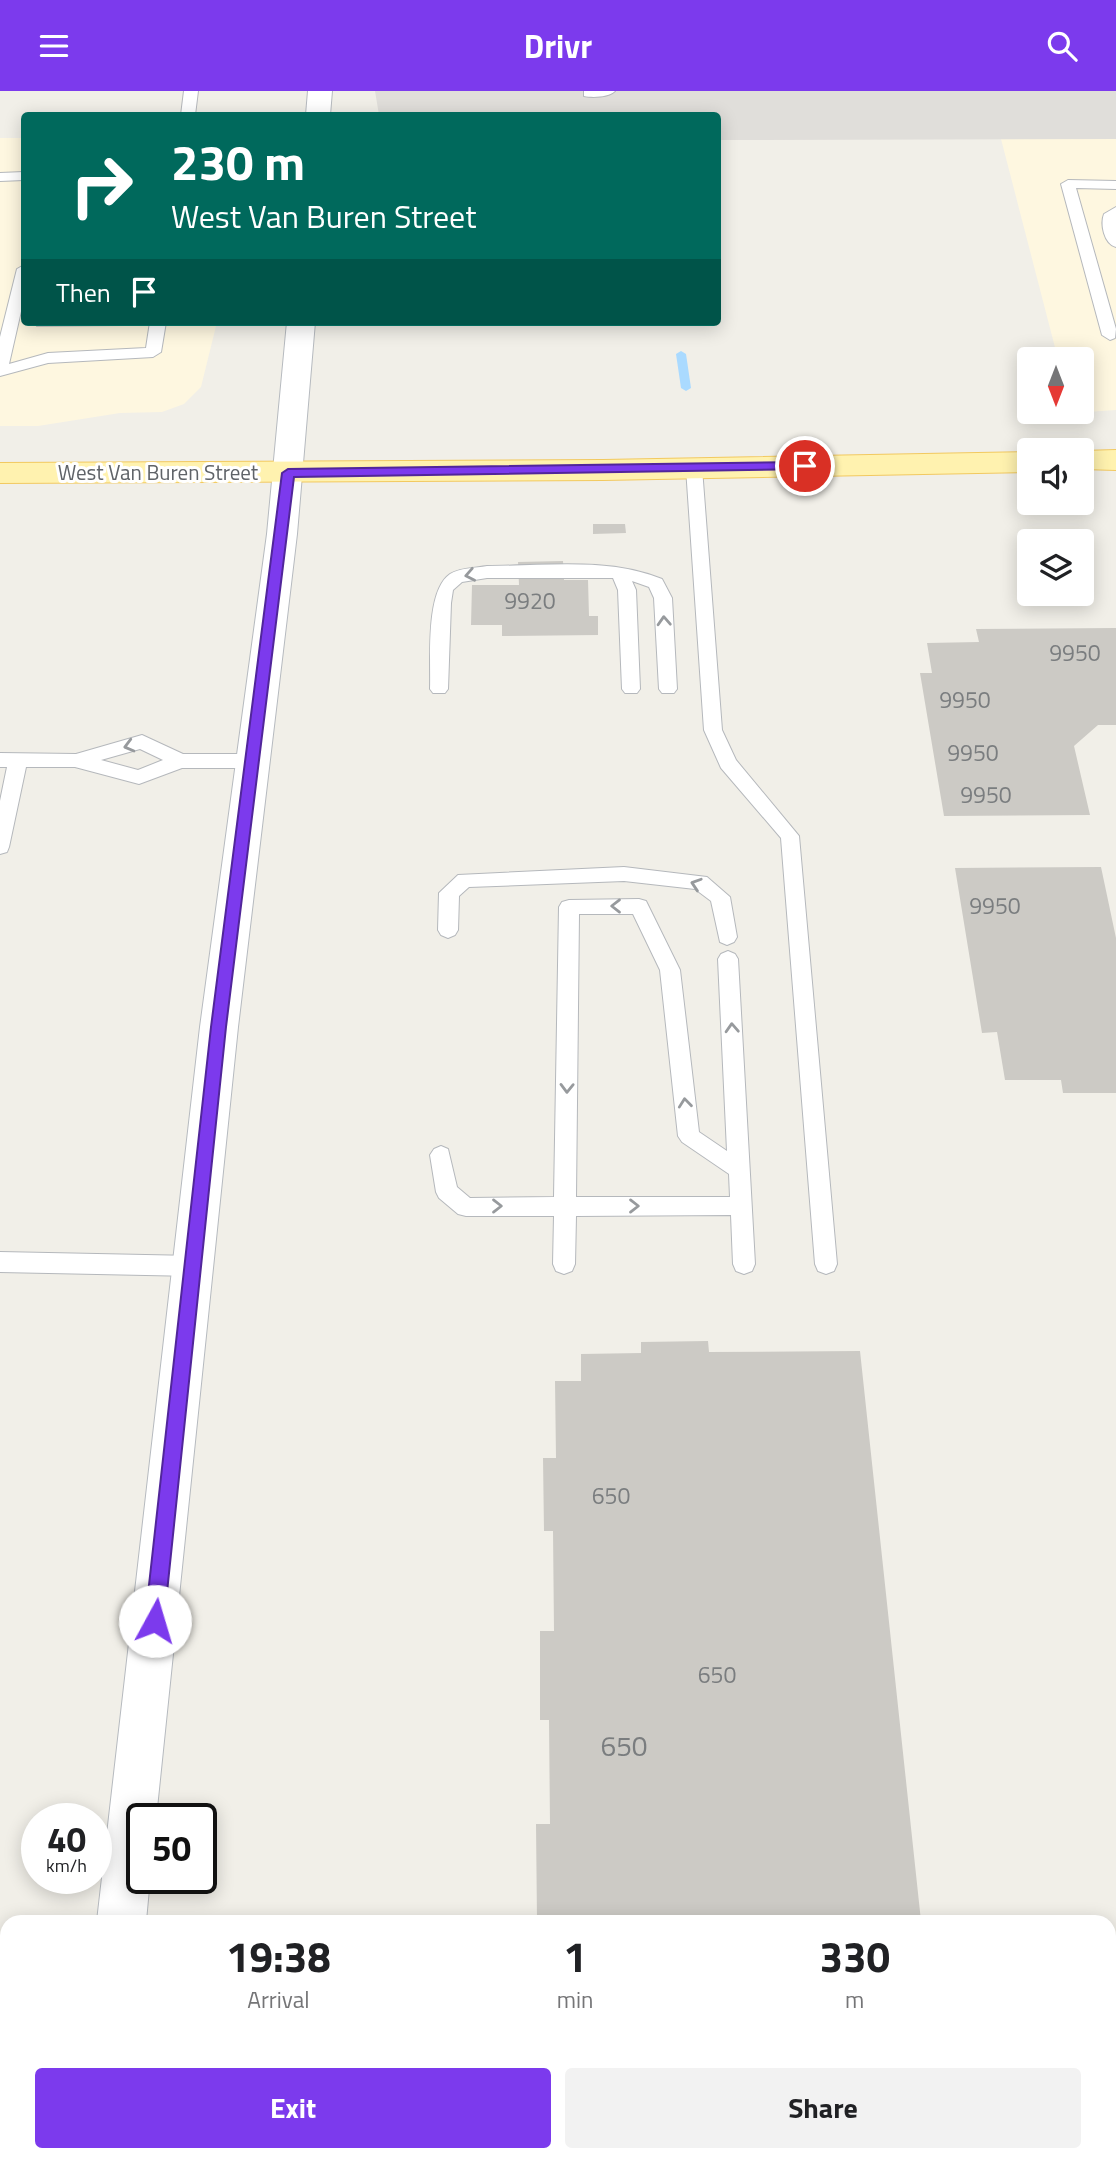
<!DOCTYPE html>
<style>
body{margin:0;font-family:"Titillium Web",sans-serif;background:#f2f2f2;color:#202124;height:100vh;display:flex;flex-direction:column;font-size:26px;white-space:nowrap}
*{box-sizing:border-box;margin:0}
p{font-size:23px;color:#757577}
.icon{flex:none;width:38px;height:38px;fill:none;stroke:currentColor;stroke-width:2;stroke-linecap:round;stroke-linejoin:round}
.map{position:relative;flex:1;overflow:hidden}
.sheet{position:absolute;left:0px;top:1824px;width:1116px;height:247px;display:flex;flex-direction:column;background:#fff;border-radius:21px 21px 0 0;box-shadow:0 4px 18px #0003}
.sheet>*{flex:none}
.banner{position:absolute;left:21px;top:21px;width:700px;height:214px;border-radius:7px;box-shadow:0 4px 18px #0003;background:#00695c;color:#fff;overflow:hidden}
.needle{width:46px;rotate:180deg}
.buttons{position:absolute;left:1017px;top:256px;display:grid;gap:14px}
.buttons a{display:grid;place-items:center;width:77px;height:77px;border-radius:7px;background:#fff;box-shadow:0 4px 18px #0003;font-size:35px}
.speed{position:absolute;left:21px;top:1712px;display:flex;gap:14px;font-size:35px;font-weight:700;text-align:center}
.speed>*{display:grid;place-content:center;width:91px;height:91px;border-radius:50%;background:#fff;box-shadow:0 4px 18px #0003;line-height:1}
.speed small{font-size:18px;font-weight:400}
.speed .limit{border:4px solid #111;border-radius:10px;background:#fff;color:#111}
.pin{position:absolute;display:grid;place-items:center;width:60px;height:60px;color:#fff;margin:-30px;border:4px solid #fff;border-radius:50%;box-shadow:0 2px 7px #0007}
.me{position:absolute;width:77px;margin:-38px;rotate:6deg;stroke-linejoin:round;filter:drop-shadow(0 0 5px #0008)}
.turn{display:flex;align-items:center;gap:24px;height:147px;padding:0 35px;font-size:32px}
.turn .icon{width:91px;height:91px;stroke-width:2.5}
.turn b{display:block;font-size:49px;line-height:60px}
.then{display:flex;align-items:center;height:66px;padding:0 35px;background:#0003;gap:14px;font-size:26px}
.eta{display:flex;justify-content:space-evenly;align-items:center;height:119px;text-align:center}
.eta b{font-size:42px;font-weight:700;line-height:49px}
.cta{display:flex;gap:14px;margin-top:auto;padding:14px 35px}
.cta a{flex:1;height:80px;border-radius:7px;background:#7c3aed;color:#fff;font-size:28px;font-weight:700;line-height:80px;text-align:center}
.cta a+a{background:#f2f2f2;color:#202124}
header{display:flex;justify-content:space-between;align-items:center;height:91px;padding:0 35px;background:#7c3aed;color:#fff;font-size:32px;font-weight:700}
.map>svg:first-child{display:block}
.commercial{fill:#fef7e0}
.industrial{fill:#e0deda}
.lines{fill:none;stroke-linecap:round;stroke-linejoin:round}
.stream{fill:#aadaff;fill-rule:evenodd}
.building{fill:#cccac5}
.lane-casing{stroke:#b5b8bc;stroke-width:2}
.secondary-casing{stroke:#b6babf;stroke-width:2}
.primary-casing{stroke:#f2c960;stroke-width:2}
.lane{fill:#fff;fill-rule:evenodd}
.secondary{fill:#fff;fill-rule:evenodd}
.primary{fill:#fff2af;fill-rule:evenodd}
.oneway{stroke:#979a9d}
.route{fill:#7c3aed;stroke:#51269a;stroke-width:2}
.labels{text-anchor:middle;stroke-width:6;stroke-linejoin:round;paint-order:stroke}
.far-street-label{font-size:21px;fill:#5f6368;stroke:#fff}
.number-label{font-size:23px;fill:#7a7d7f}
.near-number-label{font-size:28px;fill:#7a7d7f}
</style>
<header><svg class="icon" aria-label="menu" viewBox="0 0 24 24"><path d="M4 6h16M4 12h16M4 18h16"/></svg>Drivr<svg class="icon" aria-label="search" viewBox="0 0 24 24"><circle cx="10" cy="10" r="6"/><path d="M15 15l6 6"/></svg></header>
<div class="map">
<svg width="1116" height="2069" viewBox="0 0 1116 2069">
<rect width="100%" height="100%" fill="#f1efe8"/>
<g class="commercial">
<path d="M0 47H24V231H217L201 296 184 313 162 321 120 322 38 335H0Z"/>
<path d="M1001 48H1116V319L1073 322 1072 320H1082V268H1058Z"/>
</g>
<path class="industrial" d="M375 0H1116V48L718 49V24H379Z"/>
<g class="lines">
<path class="stream" d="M681 260 686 263 691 297 686 300 681 297 676 263Z"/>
</g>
<g class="building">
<path d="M37 231H126L125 235 36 236Z"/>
<path d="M593 433H625L626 442 593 443Z"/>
<path d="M563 470 564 489H588L589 525H598V544L502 545V534H471L472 494H519L518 471Z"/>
<path d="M1116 537V634H1098L1074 655 1090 724 944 725 920 582H932L927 552 979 551 976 538Z"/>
<path d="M1101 776 1116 847V1002H1063L1061 989H1005L997 941 982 942 955 777Z"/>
<path d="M708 1250 709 1261 860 1260 921 1830H537L536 1733H550L549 1629H540V1540H554L553 1440H544L543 1367H556L555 1290H581V1263L641 1262V1251Z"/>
<rect x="533" y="2063" width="413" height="6"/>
</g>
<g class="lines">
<g class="lane-casing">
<g id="lane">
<path d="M184 0H198L195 24H181Z"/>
<path d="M584 0H615C609 6 593 7 584 5Z"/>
<path d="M24 81V89L0 90V82Z"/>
<path d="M1068 89 1116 90V98L1076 97 1116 238 1115 247 1110 249 1102 244 1061 93Z"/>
<path d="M1116 116V156C1104 153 1100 133 1104 123Z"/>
<path d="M24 174V207L9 273 48 262 146 257 150 231H166L161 261 153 266 48 272 0 285V246L17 178Z"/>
<path d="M694 372 702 377 722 639 736 669 799 745 837 1173 834 1180 826 1183 818 1180 815 1173 781 747 721 677 704 639 686 377Z"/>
<path d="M487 475C544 475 609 466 662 488L672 507 677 598 674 602H662L659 598 654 507 649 496 632 490 636 499 640 598 637 602H625L622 598 618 499 613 487H487L462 491 453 499 451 512 448 598 445 602H433L430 598C431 569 425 500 450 483 459 477 476 477 487 475Z"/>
<path d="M142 644 183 663H254L260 665 263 670 260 675 254 677H182L139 693 75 676H26L9 756 7 761 0 763V710L7 676H0V662L76 663ZM140 658 163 669 138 679 101 669Z"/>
<path d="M624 776 707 786 730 806 737 846 734 851 727 854 720 851 711 810 695 798 624 790 469 796 459 805 458 839 455 844 448 847 441 844 438 839 439 802 458 784Z"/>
<path d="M639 808 646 810 680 879 699 1041 727 1060 718 868 721 863 728 860 735 863 738 868 755 1173 752 1180 744 1183 736 1180 733 1173 731 1124 576 1125 575 1173 572 1180 564 1183 556 1180 553 1173 554 1125H466L458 1123 439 1107 436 1101 430 1064 434 1058 441 1055 448 1058 457 1096 470 1107 554 1106 559 816 562 811 569 809ZM579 823H633L660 879 678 1045 682 1051 729 1083 730 1106H576Z"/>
<path d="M0 1161 194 1165 202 1168 205 1175 202 1182 194 1185 0 1181Z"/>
<rect x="0" y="1884" width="7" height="28"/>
</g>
</g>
<g class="secondary-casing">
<g id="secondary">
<path d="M308 0H332L330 24H306Z"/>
<path d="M287 231H315L297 443 238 936 156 1727H142V1787H150L146 1830H97L200 936 267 443Z"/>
<rect x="68" y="2063" width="52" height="6"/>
</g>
</g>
<g class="primary-casing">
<g id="primary">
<path d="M1116 359V379L1082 378V360Z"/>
<path d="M1029 361V381L603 389 0 392V372L603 369Z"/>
</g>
</g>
<use href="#lane" class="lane"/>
<use href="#secondary" class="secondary"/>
<use href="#primary" class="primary"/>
</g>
<defs><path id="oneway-chevron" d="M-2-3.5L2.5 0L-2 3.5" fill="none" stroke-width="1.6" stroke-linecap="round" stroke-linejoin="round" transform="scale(1.75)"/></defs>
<g class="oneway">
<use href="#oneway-chevron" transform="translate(470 484) rotate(169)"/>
<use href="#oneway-chevron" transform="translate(664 530) rotate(-93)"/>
<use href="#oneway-chevron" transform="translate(129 655) rotate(165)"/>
<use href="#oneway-chevron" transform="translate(696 793) rotate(-162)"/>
<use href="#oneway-chevron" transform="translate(616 815) rotate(180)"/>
<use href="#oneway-chevron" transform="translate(732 937) rotate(-93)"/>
<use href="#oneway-chevron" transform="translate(567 997) rotate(91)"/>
<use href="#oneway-chevron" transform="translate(685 1012) rotate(-96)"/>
<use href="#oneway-chevron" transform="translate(497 1115)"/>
<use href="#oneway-chevron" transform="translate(634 1115)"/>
</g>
<path class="route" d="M805 371 812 375 810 378 294 386 226 936 164 1530 161 1537 155 1539 148 1537 145 1530 211 936 282 382 288 378Z"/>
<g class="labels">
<g class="far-street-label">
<text x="158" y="389">West Van Buren Street</text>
</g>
<g class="number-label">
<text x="530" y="518">9920</text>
<text x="1075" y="570">9950</text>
<text x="965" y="617">9950</text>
<text x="973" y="670">9950</text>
<text x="986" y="712">9950</text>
<text x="995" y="823">9950</text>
<text x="611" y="1413">650</text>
<text x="717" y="1592">650</text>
</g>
<g class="near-number-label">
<text x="624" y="1665">650</text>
</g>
</g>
</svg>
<div class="buttons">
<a><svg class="needle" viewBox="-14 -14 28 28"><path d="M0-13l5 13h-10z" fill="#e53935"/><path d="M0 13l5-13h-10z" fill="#757577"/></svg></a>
<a><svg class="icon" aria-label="sound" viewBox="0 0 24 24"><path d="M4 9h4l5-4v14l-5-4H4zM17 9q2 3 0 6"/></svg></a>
<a><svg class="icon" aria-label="layers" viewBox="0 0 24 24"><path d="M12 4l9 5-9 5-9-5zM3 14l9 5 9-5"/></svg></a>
</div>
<div class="speed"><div>40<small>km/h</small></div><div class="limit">50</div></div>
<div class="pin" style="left:805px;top:375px;background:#d93025"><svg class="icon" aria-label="arrive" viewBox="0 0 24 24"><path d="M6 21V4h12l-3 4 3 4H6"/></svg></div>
<svg class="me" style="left:155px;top:1530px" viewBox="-20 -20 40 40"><circle r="19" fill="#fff"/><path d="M0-13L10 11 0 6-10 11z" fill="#7c3aed"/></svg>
<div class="banner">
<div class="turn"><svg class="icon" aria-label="right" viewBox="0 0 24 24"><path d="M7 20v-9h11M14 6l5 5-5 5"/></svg><div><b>230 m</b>West Van Buren Street</div></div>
<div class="then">Then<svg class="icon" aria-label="arrive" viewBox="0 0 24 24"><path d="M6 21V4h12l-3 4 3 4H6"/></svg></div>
</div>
<section class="sheet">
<div class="eta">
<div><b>19:38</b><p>Arrival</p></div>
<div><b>1</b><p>min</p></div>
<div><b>330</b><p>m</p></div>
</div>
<div class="cta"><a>Exit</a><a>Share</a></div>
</section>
</div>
